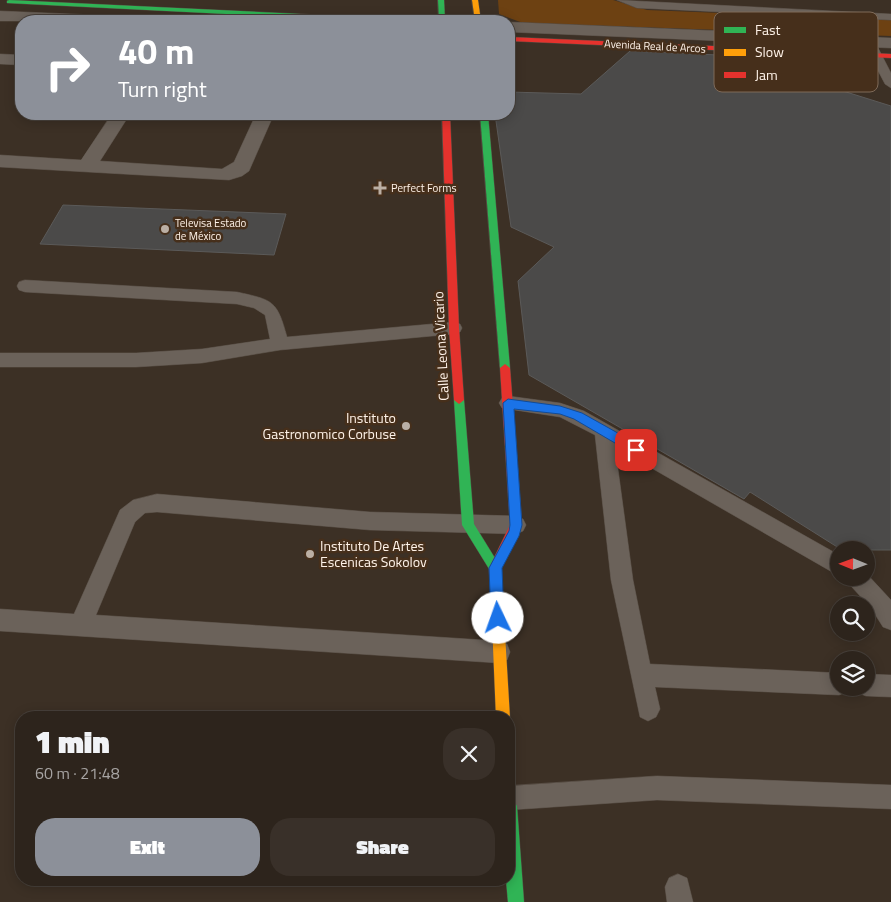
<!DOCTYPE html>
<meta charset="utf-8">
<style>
body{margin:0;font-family:"Titillium Web",sans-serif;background:#393029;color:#f1f3f6;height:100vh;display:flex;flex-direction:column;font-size:19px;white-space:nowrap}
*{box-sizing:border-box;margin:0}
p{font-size:16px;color:#a7a4a3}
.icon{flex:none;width:28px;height:28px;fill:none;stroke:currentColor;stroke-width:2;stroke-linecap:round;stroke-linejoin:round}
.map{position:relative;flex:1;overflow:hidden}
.sheet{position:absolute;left:15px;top:711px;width:500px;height:175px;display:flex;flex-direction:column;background:#2d241c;border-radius:20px;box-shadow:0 2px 12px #0003,0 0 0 1px #48413b}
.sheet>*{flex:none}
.guide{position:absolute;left:15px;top:15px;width:500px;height:105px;border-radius:20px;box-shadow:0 2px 12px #0003,0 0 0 1px #48413b;background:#8c9099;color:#fff;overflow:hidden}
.needle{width:32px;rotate:271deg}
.tools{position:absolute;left:830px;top:541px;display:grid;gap:10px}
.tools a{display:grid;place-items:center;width:45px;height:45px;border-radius:50%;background:#2d241c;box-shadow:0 2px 12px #0003,0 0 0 1px #48413b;font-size:25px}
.pin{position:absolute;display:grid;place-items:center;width:42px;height:42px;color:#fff;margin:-21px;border-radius:10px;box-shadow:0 2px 8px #0006}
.me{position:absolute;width:55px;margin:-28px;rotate:357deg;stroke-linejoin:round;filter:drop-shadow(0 0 4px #0008)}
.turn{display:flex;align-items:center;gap:18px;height:105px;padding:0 20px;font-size:22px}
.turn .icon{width:65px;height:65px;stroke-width:2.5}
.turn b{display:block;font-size:35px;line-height:42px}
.round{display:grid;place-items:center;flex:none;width:52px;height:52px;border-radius:20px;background:#393029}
.head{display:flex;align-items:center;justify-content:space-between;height:85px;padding:0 20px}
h1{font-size:30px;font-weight:800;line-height:38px}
.cta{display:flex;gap:10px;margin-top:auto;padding:10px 20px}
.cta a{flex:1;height:58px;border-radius:20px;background:#8c9099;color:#fff;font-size:20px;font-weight:800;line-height:58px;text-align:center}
.cta a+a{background:#393029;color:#f1f3f6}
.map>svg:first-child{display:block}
.green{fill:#6d4112}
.building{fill:#4b4a49;stroke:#5b5a59}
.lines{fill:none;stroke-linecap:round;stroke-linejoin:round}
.lane-casing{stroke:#564c43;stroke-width:1}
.street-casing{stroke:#564c43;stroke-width:1}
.fast-casing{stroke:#564c43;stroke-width:1}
.slow-casing{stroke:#564c43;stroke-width:1}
.jam-casing{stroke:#564c43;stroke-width:1}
.lane{fill:#6b625a;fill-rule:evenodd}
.street{fill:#6b625a;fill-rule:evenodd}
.fast{fill:#30b455;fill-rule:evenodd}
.slow{fill:#ff9f0a;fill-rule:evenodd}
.jam{fill:#e5322d;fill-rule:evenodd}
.route{fill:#1a73e8;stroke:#114b97}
.poi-dot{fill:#bbafa4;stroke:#462f1b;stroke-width:2}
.labels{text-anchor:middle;stroke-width:5;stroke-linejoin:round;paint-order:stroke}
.far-street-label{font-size:11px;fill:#fff3e9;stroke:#462f1b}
.far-poi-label{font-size:11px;fill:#fff3e9;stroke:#462f1b;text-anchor:start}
.street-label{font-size:14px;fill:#fff3e9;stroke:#462f1b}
.poi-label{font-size:14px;fill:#fff3e9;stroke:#462f1b;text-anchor:end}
.key{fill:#462f1b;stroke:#7e6a59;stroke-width:1}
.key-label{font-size:14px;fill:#fff3e9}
</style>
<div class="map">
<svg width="891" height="902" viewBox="0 0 891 902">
<rect width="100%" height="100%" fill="#3c3025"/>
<path class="green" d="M498 0H613L647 10 891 20V36L523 23 499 14Z"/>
<g class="building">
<path d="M630 51 850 61 843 71 856 76 843 91 891 106V550H842L750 492 744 499 529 375 518 281 554 247 511 227 495 114H509V92L581 94Z"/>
<path d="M63 205 286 214 274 255 40 244Z"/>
</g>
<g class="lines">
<g class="lane-casing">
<g id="lane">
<path d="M617 0 891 14V20L637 8Z"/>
<path d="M869 39 875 42 891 73V88L885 84 863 42Z"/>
<path d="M25 280 237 292C273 300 277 300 287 337L454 322 460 324 462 328 460 332 454 334 280 350 202 363 136 367H0V353H136L202 349 270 339 265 315 254 308 237 304 25 292 19 290 17 286 19 282Z"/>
<path d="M508 396 560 403 584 411 839 555V576L615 447 633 580 650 664 839 673V688H849L847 692 839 695 655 687 660 709 656 717 648 721 640 717 611 580 595 435 560 417 502 408 499 403 502 398Z"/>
<path d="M157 494 370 512 516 516 523 519 526 525 523 531 516 534 370 530 157 512 145 513 135 522 96 615 499 641 507 644 510 652 507 660 499 663 0 631V609L74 614 120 510 133 500Z"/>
<path d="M866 573 891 600V630L883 627 871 608 850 585 846 578H866Z"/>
<path d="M866 674 891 675V697L866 696 858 693 856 688H866Z"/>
<path d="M657 776 891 785V809L657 800 509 810V786Z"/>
<path d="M678 874 687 878 693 902H667L665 887 669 878Z"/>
</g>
</g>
<g class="street-casing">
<g id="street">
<path d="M0 11 119 16 127 21H0Z"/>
<path d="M509 22 891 38V48L509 32Z"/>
<path d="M0 54 21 55V65L0 64Z"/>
<path d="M112 114H130L100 161 222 169 234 162 256 114H274L249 171 242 176 229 180 0 167V155L81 160Z"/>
</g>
</g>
<g class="fast-casing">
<g id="fast">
<path d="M9 0 405 19 408 21H369L7 3V1Z"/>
<path d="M438 0H444L445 21H439Z"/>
<path d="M480 114H488L510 368 505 372 500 368Z"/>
<path d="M459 396 464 400 474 524 501 568 499 572 495 574 491 572 462 525 454 400Z"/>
<path d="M509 799 514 801 517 806 524 902H508L506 880H509Z"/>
</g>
</g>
<g class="slow-casing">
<g id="slow">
<path d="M472 0H478L481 21H475Z"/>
<path d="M497 594 502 596 503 600 510 718 509 721V718H496L491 600 492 596Z"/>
</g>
</g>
<g class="jam-casing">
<g id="jam">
<path d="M509 37 891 54V58L509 41Z"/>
<path d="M442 114H450L459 328 464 400 459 404 454 400 449 328Z"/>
<path d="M505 364 510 368 522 525 501 568 503 600 502 604 497 606 492 604 491 600 489 568 510 525 500 368Z"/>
</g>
</g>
<use href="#lane" class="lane"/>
<use href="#street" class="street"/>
<use href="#fast" class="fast"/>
<use href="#slow" class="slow"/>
<use href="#jam" class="jam"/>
</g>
<path class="route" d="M508 399 560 406 582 413 641 446 642 450 636 454 632 453 574 419 560 414 514 409 522 525 519 536 502 568 504 618 502 623 498 625 493 623 491 618 489 568 509 531 510 525 503 403Z"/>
<g class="poi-dot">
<path d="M377.5 180.5h5v5h5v5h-5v5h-5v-5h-5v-5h5z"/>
<circle cx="165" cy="229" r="5"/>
<circle cx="406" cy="426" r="5"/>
<circle cx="310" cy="554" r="5"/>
</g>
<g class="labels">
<g class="far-street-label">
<text transform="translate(655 46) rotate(3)" y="4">Avenida Real de Arcos</text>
</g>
<g class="far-poi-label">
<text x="391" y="192">Perfect Forms</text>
<text x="175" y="227">Televisa Estado<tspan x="175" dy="13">de México</tspan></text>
</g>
<g class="street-label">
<text transform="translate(441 346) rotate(-93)" y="5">Calle Leona Vicario</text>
</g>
<g class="poi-label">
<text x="396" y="423">Instituto<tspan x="396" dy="16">Gastronomico Corbuse</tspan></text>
<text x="320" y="551" text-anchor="start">Instituto De Artes<tspan x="320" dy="16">Escenicas Sokolov</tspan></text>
</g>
</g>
<rect x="714" y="12" width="164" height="80" rx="8" class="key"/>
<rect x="724" y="27" width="22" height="6" fill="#30b455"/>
<rect x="724" y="49" width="22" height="7" fill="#ff9f0a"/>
<rect x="724" y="72" width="22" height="6" fill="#e5322d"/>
<g class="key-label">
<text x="755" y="35">Fast</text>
<text x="755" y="57">Slow</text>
<text x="755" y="80">Jam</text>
</g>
</svg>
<div class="tools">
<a><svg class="needle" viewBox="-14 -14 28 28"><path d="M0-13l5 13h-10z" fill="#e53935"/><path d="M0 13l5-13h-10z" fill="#a7a4a3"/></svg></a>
<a><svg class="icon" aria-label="search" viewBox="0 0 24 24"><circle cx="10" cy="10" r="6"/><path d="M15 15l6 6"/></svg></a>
<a><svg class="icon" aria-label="layers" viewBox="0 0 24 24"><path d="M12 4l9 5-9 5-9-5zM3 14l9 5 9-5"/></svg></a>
</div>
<div class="pin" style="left:636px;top:450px;background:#d93025"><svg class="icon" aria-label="arrive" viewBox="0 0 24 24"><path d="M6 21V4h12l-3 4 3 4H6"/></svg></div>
<svg class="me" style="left:498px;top:618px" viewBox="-20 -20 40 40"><circle r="19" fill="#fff"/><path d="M0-13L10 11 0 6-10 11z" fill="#1a73e8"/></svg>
<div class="guide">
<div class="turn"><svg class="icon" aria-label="right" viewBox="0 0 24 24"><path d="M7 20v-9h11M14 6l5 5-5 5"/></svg><div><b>40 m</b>Turn right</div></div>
</div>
<section class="sheet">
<div class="head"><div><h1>1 min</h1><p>60 m · 21:48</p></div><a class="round"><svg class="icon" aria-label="close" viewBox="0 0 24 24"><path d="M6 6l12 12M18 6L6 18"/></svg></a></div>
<div class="cta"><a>Exit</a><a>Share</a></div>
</section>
</div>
